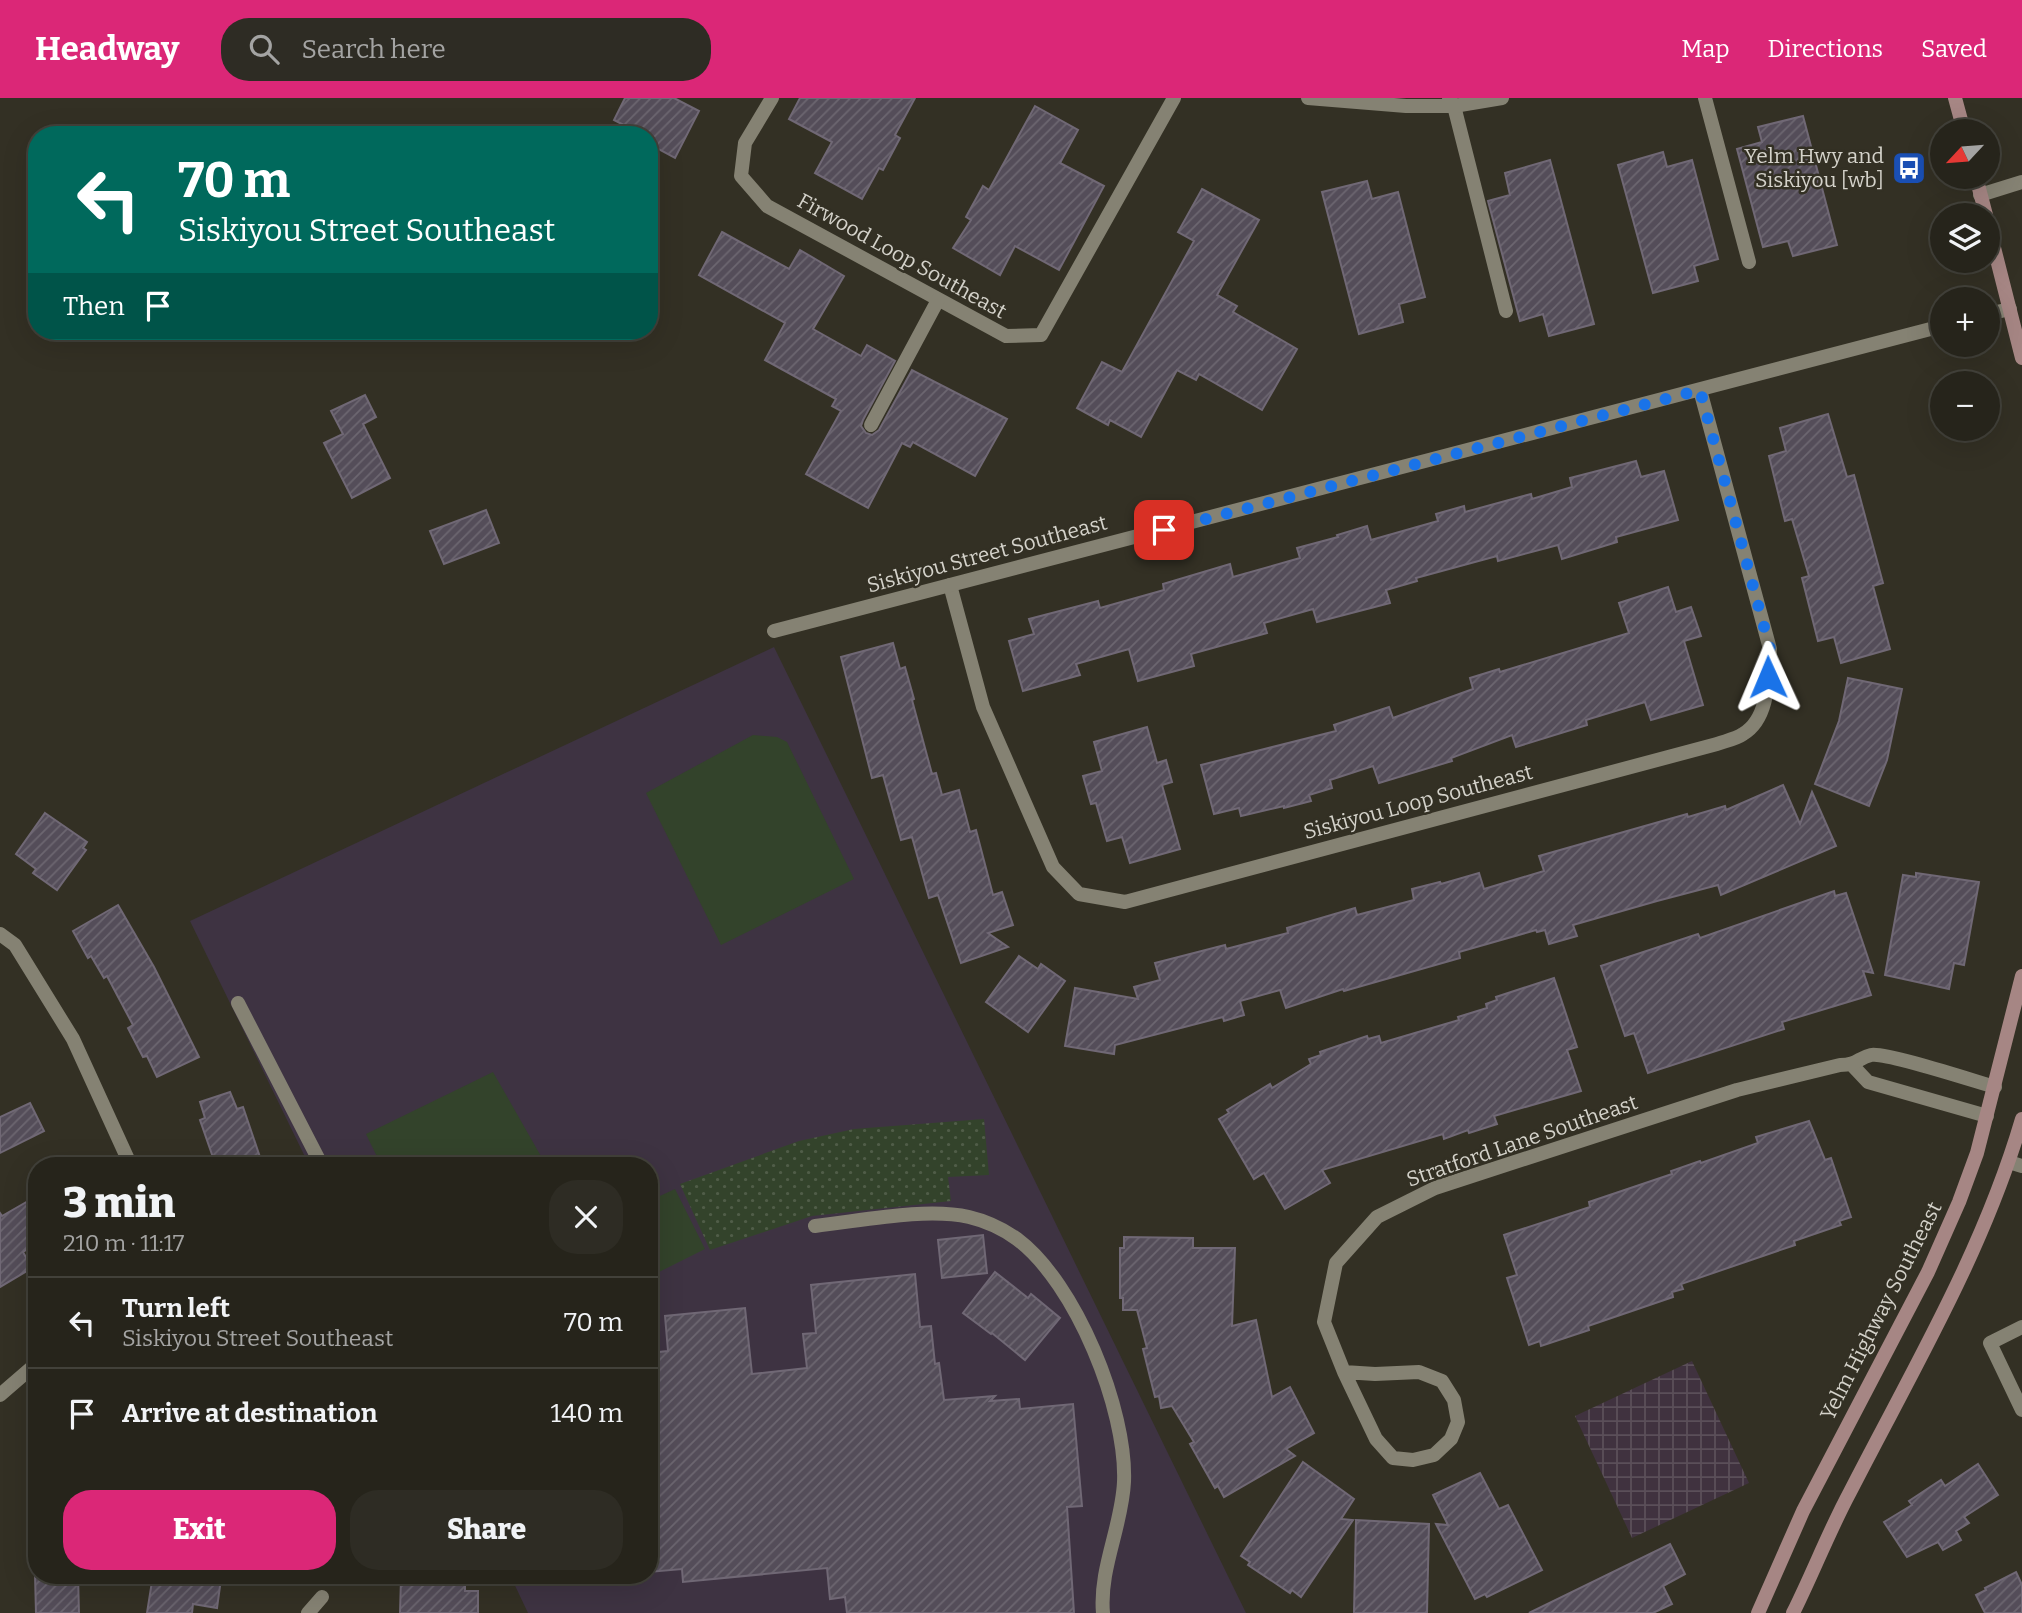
<!DOCTYPE html>
<meta charset="utf-8">
<style>
body{margin:0;font-family:Bitter,serif;background:#2e2c24;color:#f1f3f6;height:100vh;display:flex;flex-direction:column;font-size:26px;white-space:nowrap}
*{box-sizing:border-box;margin:0}
p{font-size:23px;color:#a4a4a3}
.icon{flex:none;width:38px;height:38px;fill:none;stroke:currentColor;stroke-width:2;stroke-linecap:round;stroke-linejoin:round}
.map{position:relative;flex:1;overflow:hidden}
.drawer{position:absolute;left:28px;top:1059px;width:630px;height:427px;display:flex;flex-direction:column;background:#26241b;border-radius:28px;box-shadow:0 7px 28px #0002,0 0 0 2px #42413a}
.drawer>*{flex:none}
.guide{position:absolute;left:28px;top:28px;width:630px;height:214px;border-radius:28px;box-shadow:0 7px 28px #0002,0 0 0 2px #42413a;background:#00695c;color:#fff;overflow:hidden}
.needle{width:46px;rotate:244deg}
.tools{position:absolute;left:1930px;top:21px;display:grid;gap:14px}
.tools a{display:grid;place-items:center;width:70px;height:70px;border-radius:50%;background:#26241b;box-shadow:0 7px 28px #0002,0 0 0 2px #42413a;font-size:35px}
.pin{position:absolute;display:grid;place-items:center;width:60px;height:60px;color:#fff;margin:-30px;border-radius:14px;box-shadow:0 4px 10px #0006}
.me{position:absolute;width:77px;margin:-38px;rotate:359deg;stroke-linejoin:round;filter:drop-shadow(0 0 5px #0008)}
.turn{display:flex;align-items:center;gap:24px;height:147px;padding:0 35px;font-size:32px}
.turn .icon{width:91px;height:91px;stroke-width:2.5}
.turn b{display:block;font-size:49px;line-height:60px}
.then{display:flex;align-items:center;height:66px;padding:0 35px;background:#0003;gap:14px;font-size:26px}
.round{display:grid;place-items:center;flex:none;width:74px;height:74px;border-radius:28px;background:#2e2c24}
.head{display:flex;align-items:center;justify-content:space-between;height:119px;padding:0 35px}
h1{font-size:42px;font-weight:800;line-height:52px}
.button{display:flex;gap:14px;margin-top:auto;padding:14px 35px}
.button a{flex:1;height:80px;border-radius:28px;background:#db2777;color:#fff;font-size:28px;font-weight:800;line-height:80px;text-align:center}
.button a+a{background:#2e2c24;color:#f1f3f6}
ul{padding:0;list-style:none}
li{display:flex;align-items:center;gap:21px;height:91px;padding:0 35px;border-top:2px solid #42413a}
li div{flex:1}
li b{display:block;font-size:26px}
li em{font-style:normal}
header{display:flex;align-items:center;gap:42px;box-sizing:border-box;height:98px;padding:0 35px;background:#db2777;color:#fff}
header strong{font-size:33px}
nav{display:flex;gap:38px;margin-inline-start:auto;font-size:24px}
.search{width:490px;height:63px;background:#2e2c24;display:flex;align-items:center;gap:18px;box-sizing:border-box;padding:0 24px;border-radius:28px;color:#a4a4a3;font-size:26px}
.map>svg:first-child{display:block}
.industrial{fill:url(#industrial-grid)}
.education{fill:#3e3342}
.grass{fill:#33432b}
.park{fill:url(#park-dots)}
.building{fill:url(#building-hatch);stroke:#706875;stroke-width:2}
.lines{fill:none;stroke-linecap:round;stroke-linejoin:round}
.service{stroke:#858273;stroke-width:14}
.minor{stroke:#858273;stroke-width:14}
.secondary{stroke:#a68684;stroke-width:14}
.route{stroke:#1a73e8;stroke-width:12;stroke-dasharray:0 21.6}
.labels{text-anchor:middle;stroke-width:5;stroke-linejoin:round;paint-order:stroke}
.poi-label{font-size:21px;fill:#d4d2ca;stroke:#333024;text-anchor:end}
.street-label{font-size:21px;fill:#d4d2ca;stroke:#333024}
</style>
<header>
<strong>Headway</strong>
<div class="search"><svg class="icon" aria-label="search" viewBox="0 0 24 24"><circle cx="10" cy="10" r="6"/><path d="M15 15l6 6"/></svg>Search here</div>
<nav><a>Map</a><a>Directions</a><a>Saved</a></nav>
</header>
<div class="map">
<svg width="2022" height="1515" viewBox="0 0 2022 1515">
<defs>
<pattern id="industrial-grid" width="8" height="8" patternUnits="userSpaceOnUse" patternTransform="scale(1.75)"><rect width="8" height="8" fill="#40323f"/><path d="M0 4h8M4 0v8" fill="none" stroke="#5b4f59"/></pattern>
<pattern id="park-dots" width="8" height="8" patternUnits="userSpaceOnUse" patternTransform="scale(1.75)"><rect width="8" height="8" fill="#33432b"/><path d="M2 2h.1M6 6h.1" fill="none" stroke="#505d48" stroke-width="1.8" stroke-linecap="round"/></pattern>
<pattern id="building-hatch" width="6" height="6" patternUnits="userSpaceOnUse" patternTransform="scale(1.75)"><rect width="6" height="6" fill="#544d59"/><path d="M-1 1l2-2M0 6l6-6M5 7l2-2" fill="none" stroke="#6c6670"/></pattern>
</defs>
<rect width="100%" height="100%" fill="#333024"/>
<path class="industrial" d="M1692 1263 1749 1385 1632 1440 1575 1318Z"/>
<path class="education" d="M774 549 1246 1515H528L510 1477H649V1068L309 1067 190 823Z"/>
<g class="grass">
<path d="M753 637 777 639 787 644 854 781 721 847 646 695Z"/>
<path d="M493 974 546 1067H381L366 1036Z"/>
<path d="M675 1091 705 1151 649 1179V1103Z"/>
</g>
<path class="park" d="M984 1021 989 1077 948 1079 951 1103 812 1118 710 1152 680 1086 799 1043 854 1031Z"/>
<g class="building">
<path d="M625 0H674L699 13 675 60 649 46V37H643L614 22Z"/>
<path d="M800 0H915L895 37 900 40 883 72 879 70 862 101 815 75 832 44 789 21Z"/>
<path d="M1035 8 1078 32 1060 65 1104 88 1059 172 1015 148 1000 177 953 150 971 122 966 119 983 88 989 92Z"/>
<path d="M1803 18 1837 147 1793 158 1788 143 1763 149 1737 51 1762 44 1758 29Z"/>
<path d="M1663 54 1667 69 1692 62 1718 161 1694 168 1698 183 1653 195 1618 67Z"/>
<path d="M1550 62 1594 226 1549 238 1543 216 1520 223 1488 103 1510 97 1505 75Z"/>
<path d="M1367 83 1372 101 1398 94 1425 199 1399 206 1403 224 1359 236 1322 94Z"/>
<path d="M1202 91 1259 122 1217 197 1237 208 1233 214 1297 251 1262 312 1199 276 1196 282 1177 272 1141 339 1110 322 1108 327 1077 310 1102 264 1122 274 1194 143 1178 134Z"/>
<path d="M722 134 789 171 800 152 844 178 813 231 861 258 867 247 895 263 863 322 861 328 866 335 872 337 879 332 912 272 1007 321 975 378 913 344 910 349 902 345 868 410 806 376 841 313 832 308 836 301 765 262 785 225 699 177Z"/>
<path d="M365 297 376 319 363 326 390 380 352 400 324 345 343 336 331 313Z"/>
<path d="M1828 316 1847 379 1854 377 1883 485 1873 488 1890 551 1841 565 1834 539 1818 543 1802 480 1809 478 1792 421 1785 423 1769 358 1786 353 1780 330Z"/>
<path d="M1636 363 1641 379 1664 373 1678 422 1616 439 1617 444 1562 461 1558 447 1498 463 1497 458 1416 480 1417 483 1386 492 1390 505 1317 524 1313 511 1264 525 1267 535 1191 556 1194 568 1138 583 1129 551 1076 566 1080 577 1023 593 1009 543 1034 536 1029 521 1098 503 1100 510 1164 492 1163 486 1230 466 1233 479 1300 460 1297 450 1338 439 1337 437 1367 428 1371 442 1438 423 1436 416 1464 408 1465 414 1531 396 1532 401 1572 389 1570 380Z"/>
<path d="M486 412 499 445 444 466 430 433Z"/>
<path d="M1668 489 1676 514 1691 509 1701 538 1684 543 1703 607 1651 622 1645 604 1586 622 1587 627 1516 649 1512 637 1451 660 1452 663 1379 685 1373 668 1330 682 1332 690 1309 697 1311 703 1284 710V708L1241 718 1239 710 1214 716 1201 667 1336 633 1334 627 1389 609 1393 620 1473 591 1470 580 1499 571 1500 574 1629 535 1619 505Z"/>
<path d="M893 545 900 571 905 569 914 601 912 602 932 676 936 675 942 697 959 692 970 734 976 732 993 797 1002 794 1013 827 988 835 1008 849 961 865 938 797 929 800 912 739 901 742 883 677 872 680 841 559Z"/>
<path d="M1848 580 1902 591 1887 662 1869 708 1815 686 1839 623Z"/>
<path d="M1147 629 1157 665 1166 662 1172 684 1162 687 1180 751 1130 765 1122 739 1107 743 1096 705 1091 706 1083 678 1102 673 1094 644Z"/>
<path d="M1783 687 1800 726 1812 694 1836 748 1721 797 1718 787 1657 803 1573 827 1577 838 1549 846 1545 832 1537 834 1536 832 1459 854 1460 860 1344 893 1343 891 1286 910 1280 892 1240 903 1244 917 1224 923 1223 919 1115 947 1114 956 1065 948 1075 890 1138 901 1134 889 1160 882 1155 865 1225 847 1226 851 1288 835 1287 830 1355 810 1357 817 1414 802 1412 791 1440 784 1441 786 1479 775 1484 791 1544 773 1539 758 1687 716 1688 719 1725 708 1726 712Z"/>
<path d="M45 715 87 744 83 750 86 752 57 792 33 775 36 771 16 756Z"/>
<path d="M1916 775 1979 784 1964 867 1954 865 1949 891 1885 877 1903 777 1916 779Z"/>
<path d="M1834 793 1835 798 1846 795 1873 875 1863 873 1871 897 1782 924 1784 931 1648 975 1634 935 1625 938 1601 868 1698 836 1700 840Z"/>
<path d="M118 807 154 869 199 959 157 979 147 958 143 959 128 930 133 927 107 878 104 880 91 858 88 860 73 833Z"/>
<path d="M1019 858 1038 871 1041 866 1065 883 1028 934 986 904Z"/>
<path d="M1554 880 1577 949 1567 952 1581 993 1494 1018 1497 1026 1469 1035 1468 1032 1444 1041 1443 1036 1322 1072 1330 1085 1285 1111 1264 1075 1254 1081 1219 1021 1229 1015 1227 1012 1270 986 1272 990 1311 966 1309 961 1321 957 1320 954 1367 938 1368 941 1379 938 1381 945 1459 922 1458 919 1487 910 1486 906 1497 902 1496 899Z"/>
<path d="M230 994 237 1011 243 1009 263 1068H216L200 1022 205 1020 200 1004Z"/>
<path d="M30 1005 44 1033 0 1055V1019Z"/>
<path d="M1809 1023 1825 1062 1831 1060 1851 1119 1839 1123 1841 1127 1794 1143 1795 1147 1681 1186 1683 1191 1672 1194 1673 1199 1588 1228 1589 1232 1541 1248 1540 1243 1529 1247 1507 1180 1517 1177 1504 1137 1590 1109 1589 1104 1672 1076 1671 1073 1700 1063 1701 1065 1758 1045 1756 1039Z"/>
<path d="M37 1098V1145L23 1154 32 1170 0 1189V1115L2 1118Z"/>
<path d="M983 1137 987 1175 942 1180 938 1142Z"/>
<path d="M1124 1139 1193 1140V1150H1235L1232 1228 1256 1222 1272 1299 1290 1289 1314 1335 1286 1351 1295 1358 1224 1399 1218 1388 1215 1390 1190 1346 1194 1344 1172 1308 1161 1310 1159 1298 1155 1299 1143 1251 1147 1250 1137 1212H1123V1200H1120V1150H1124Z"/>
<path d="M995 1174 1028 1200 1031 1196 1060 1220 1025 1262 992 1235 991 1236 963 1215Z"/>
<path d="M915 1176 920 1229 931 1228 935 1266 939 1265 944 1302 995 1298 990 1303 1019 1301 1020 1311 1073 1306 1082 1408 1067 1409 1074 1515H847L845 1499 830 1501 827 1470 683 1484 682 1471 649 1474V1255L668 1253 665 1218 745 1210 752 1276 807 1270 803 1236 816 1235 811 1187Z"/>
<path d="M1303 1364 1354 1401 1341 1421 1353 1422 1301 1499 1292 1492 1290 1495 1248 1467 1250 1464 1241 1458Z"/>
<path d="M1978 1366 1998 1397 1964 1419 1969 1425 1956 1433 1961 1442 1943 1452 1938 1444 1907 1459 1884 1424 1912 1407 1909 1403 1941 1382 1945 1388Z"/>
<path d="M1480 1375 1499 1411 1508 1407 1542 1472 1487 1499 1485 1496 1475 1501 1436 1426 1448 1427 1433 1397Z"/>
<path d="M1356 1422 1429 1426 1427 1515H1354Z"/>
<path d="M1670 1446 1685 1476 1663 1488 1672 1506 1653 1515H1529Z"/>
<path d="M2016 1474 2022 1487V1515H1985L1976 1497 1986 1492 1985 1490Z"/>
<path d="M35 1477H78L79 1515H36Z"/>
<path d="M153 1477H194L221 1481 217 1510 193 1506 192 1515H147Z"/>
<path d="M401 1480H465V1493H478V1515H400Z"/>
</g>
<g class="lines">
<g class="service">
<path d="M1449 0 1454 8 1506 213"/>
<path d="M1705 0 1749 164"/>
<path d="M238 905 322 1068"/>
<path d="M815 1128C861 1123 925 1109 969 1119 986 1123 1003 1131 1017 1141 1076 1185 1127 1312 1124 1384 1122 1428 1099 1471 1103 1515"/>
</g>
<g class="minor">
<path d="M772 0 745 45 741 78 767 108 1006 238 1041 237 1174 0"/>
<path d="M1308 0 1406 8H1454L1502 0"/>
<path d="M1980 97 2022 84"/>
<path d="M1988 216 2010 211"/>
<path d="M871 327 938 202"/>
<path d="M950 487 983 609 1053 769 1079 796 1125 804 1717 646C1725 643 1736 641 1743 636 1770 620 1768 578 1770 551L1700 292"/>
<path d="M774 533 1942 228"/>
<path d="M0 836 15 847 73 941 131 1068"/>
<path d="M1852 967 1868 984 1987 1018"/>
<path d="M2009 1064 2022 1068"/>
<path d="M2022 1229 1990 1245 2022 1312"/>
<path d="M1344 1274 1375 1276 1419 1274 1442 1283 1454 1302 1458 1324 1451 1341 1434 1357 1413 1362 1393 1360 1376 1341 1344 1274 1324 1224 1336 1165 1377 1119 1435 1090 1737 992 1840 967C1857 967 1858 960 1871 957 1886 954 1974 983 1995 989"/>
<path d="M0 1297 37 1265"/>
<path d="M308 1515 322 1499"/>
</g>
<g class="secondary">
<path d="M1955 0 1964 33"/>
<path d="M1976 79 1986 117"/>
<path d="M1988 126 2022 260"/>
<path d="M1758 1515 1803 1413 1928 1174 1959 1104 1977 1055 2022 878"/>
<path d="M1793 1515C1813 1475 1829 1433 1850 1394 1913 1271 1983 1154 2022 1021"/>
</g>
</g>
<g class="lines">
<path class="route" d="M1164 432 1700 292 1770 551 1768 579"/>
</g>
<defs>
<g id="bus-square" transform="scale(1.75)"><rect x="-9" y="-9" width="18" height="18" rx="4" fill="#1a4fb4" stroke="#333024"/><path d="M-5-6H5V4H4V6H2V4H-2V6H-4V4H-5ZM-3.5-4V0h7V-4ZM-3.5 1.2v1.5H-2V1.2ZM2 1.2v1.5H3.5V1.2Z" fill="#fff"/></g>
</defs>
<g fill-rule="evenodd">
<use href="#bus-square" x="1909" y="70"/>
</g>
<g class="labels">
<g class="poi-label">
<text x="1884" y="65">Yelm Hwy and<tspan x="1884" dy="24">Siskiyou [wb]</tspan></text>
</g>
<g class="street-label">
<text transform="translate(902 158) rotate(29)" y="7">Firwood Loop Southeast</text>
<text transform="translate(987 456) rotate(-15)" y="7">Siskiyou Street Southeast</text>
<text transform="translate(1418 704) rotate(-15)" y="7">Siskiyou Loop Southeast</text>
<text transform="translate(1522 1043) rotate(-19)" y="7">Stratford Lane Southeast</text>
<text transform="translate(1881 1213) rotate(-63)" y="7">Yelm Highway Southeast</text>
</g>
</g>
</svg>
<div class="tools">
<a><svg class="needle" viewBox="-14 -14 28 28"><path d="M0-13l5 13h-10z" fill="#e53935"/><path d="M0 13l5-13h-10z" fill="#a4a4a3"/></svg></a>
<a><svg class="icon" aria-label="layers" viewBox="0 0 24 24"><path d="M12 4l9 5-9 5-9-5zM3 14l9 5 9-5"/></svg></a>
<a>+</a>
<a>−</a>
</div>
<div class="pin" style="left:1164px;top:432px;background:#d93025"><svg class="icon" aria-label="arrive" viewBox="0 0 24 24"><path d="M6 21V4h12l-3 4 3 4H6"/></svg></div>
<svg class="me" style="left:1768px;top:579px" viewBox="-20 -20 40 40"><path d="M0-17L14 15 0 8-14 15z" fill="#1a73e8" stroke="#fff" stroke-width="4"/></svg>
<div class="guide">
<div class="turn"><svg class="icon" aria-label="left" viewBox="0 0 24 24"><path d="M17 20v-9H6M10 6l-5 5 5 5"/></svg><div><b>70 m</b>Siskiyou Street Southeast</div></div>
<div class="then">Then<svg class="icon" aria-label="arrive" viewBox="0 0 24 24"><path d="M6 21V4h12l-3 4 3 4H6"/></svg></div>
</div>
<section class="drawer">
<div class="head"><div><h1>3 min</h1><p>210 m · 11:17</p></div><a class="round"><svg class="icon" aria-label="close" viewBox="0 0 24 24"><path d="M6 6l12 12M18 6L6 18"/></svg></a></div>
<ul>
<li><svg class="icon" aria-label="left" viewBox="0 0 24 24"><path d="M17 20v-9H6M10 6l-5 5 5 5"/></svg><div><b>Turn left</b><p>Siskiyou Street Southeast</p></div><em>70 m</em></li>
<li><svg class="icon" aria-label="arrive" viewBox="0 0 24 24"><path d="M6 21V4h12l-3 4 3 4H6"/></svg><div><b>Arrive at destination</b></div><em>140 m</em></li>
</ul>
<div class="button"><a>Exit</a><a>Share</a></div>
</section>
</div>
